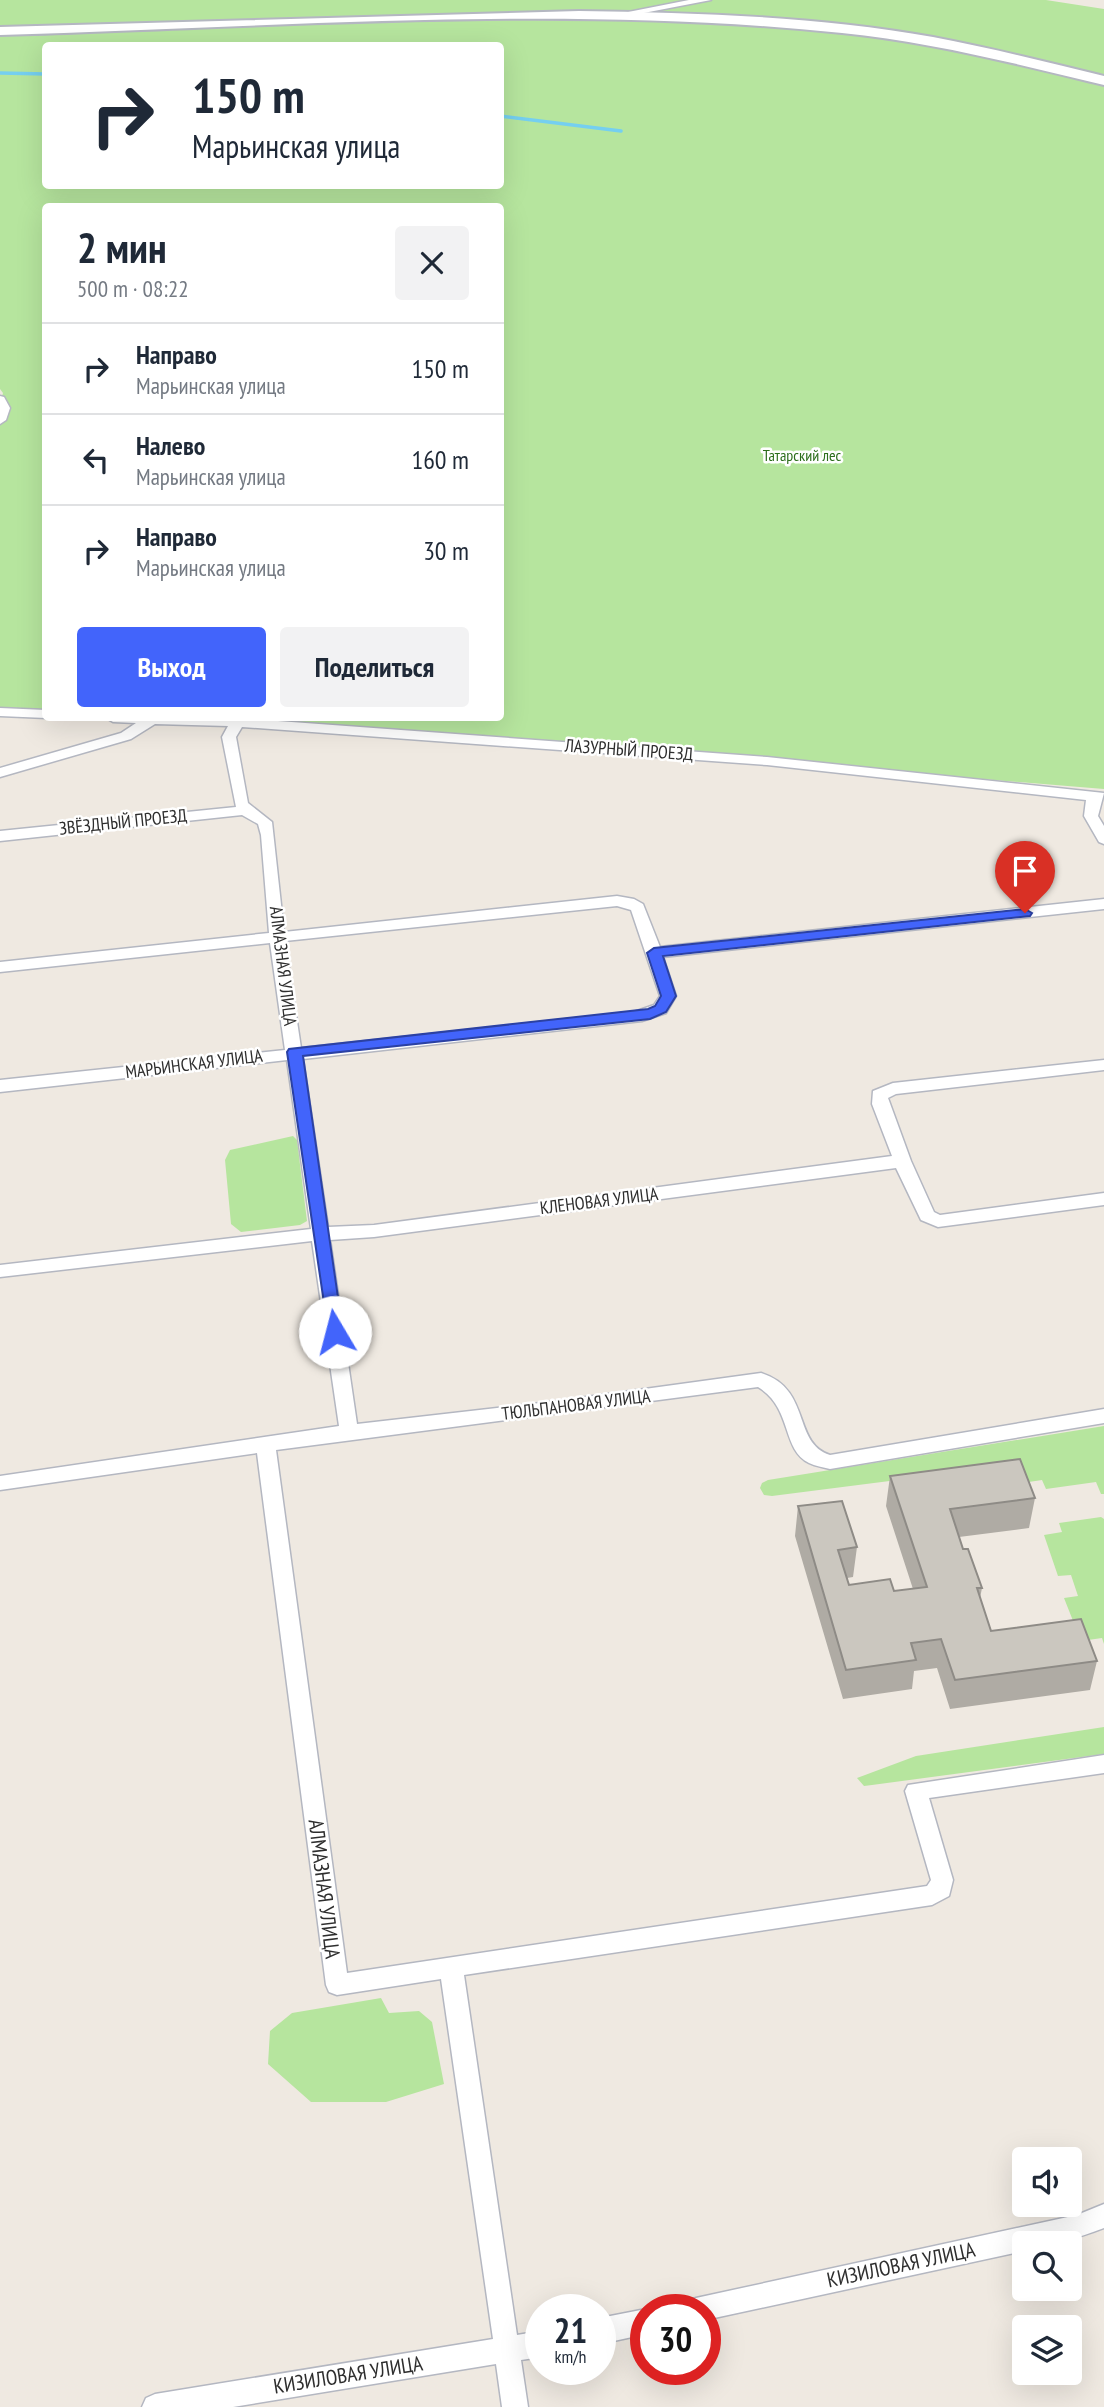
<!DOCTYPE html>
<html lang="ru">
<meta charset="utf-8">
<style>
body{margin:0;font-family:"PT Sans Narrow",sans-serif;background:#f2f2f3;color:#1f2937;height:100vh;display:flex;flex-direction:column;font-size:26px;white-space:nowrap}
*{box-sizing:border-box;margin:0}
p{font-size:23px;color:#747a83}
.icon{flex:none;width:38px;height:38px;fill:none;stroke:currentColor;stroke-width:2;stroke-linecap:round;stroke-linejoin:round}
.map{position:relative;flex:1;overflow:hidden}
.details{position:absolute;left:42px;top:203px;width:462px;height:518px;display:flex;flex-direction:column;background:#fff;border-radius:7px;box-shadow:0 7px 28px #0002}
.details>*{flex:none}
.top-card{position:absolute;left:42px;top:42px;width:462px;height:147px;border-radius:7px;box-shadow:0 7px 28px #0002;background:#fff;color:#1f2937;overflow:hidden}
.buttons{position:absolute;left:1012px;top:2147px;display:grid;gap:14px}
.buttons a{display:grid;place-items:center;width:70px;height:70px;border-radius:7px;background:#fff;box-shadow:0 7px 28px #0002;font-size:35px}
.speed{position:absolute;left:525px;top:2294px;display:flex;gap:14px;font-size:35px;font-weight:700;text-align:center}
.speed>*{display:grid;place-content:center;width:91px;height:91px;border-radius:50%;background:#fff;box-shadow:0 7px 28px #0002;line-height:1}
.speed small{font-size:18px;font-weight:400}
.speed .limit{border:10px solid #d22;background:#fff;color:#111}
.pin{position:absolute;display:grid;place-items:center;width:60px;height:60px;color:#fff;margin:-72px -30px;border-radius:50% 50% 50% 0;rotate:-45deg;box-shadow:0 0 7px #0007}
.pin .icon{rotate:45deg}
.me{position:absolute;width:77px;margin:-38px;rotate:352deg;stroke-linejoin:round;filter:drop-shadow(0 0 5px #0008)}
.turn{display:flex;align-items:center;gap:24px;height:147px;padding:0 35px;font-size:32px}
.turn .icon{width:91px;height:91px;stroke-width:2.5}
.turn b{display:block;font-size:49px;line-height:60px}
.round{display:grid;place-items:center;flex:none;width:74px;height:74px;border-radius:7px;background:#f2f2f3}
.head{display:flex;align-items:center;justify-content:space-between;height:119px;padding:0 35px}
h1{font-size:42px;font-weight:800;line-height:52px}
.primary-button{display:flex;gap:14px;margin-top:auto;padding:14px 35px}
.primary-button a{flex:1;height:80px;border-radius:7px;background:#4264fb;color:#fff;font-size:28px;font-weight:800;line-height:80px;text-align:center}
.primary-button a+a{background:#f2f2f3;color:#1f2937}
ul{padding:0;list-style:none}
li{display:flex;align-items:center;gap:21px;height:91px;padding:0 35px;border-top:2px solid #e0e1e3}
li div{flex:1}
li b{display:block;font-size:26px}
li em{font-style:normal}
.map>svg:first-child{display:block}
.green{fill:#b6e59e;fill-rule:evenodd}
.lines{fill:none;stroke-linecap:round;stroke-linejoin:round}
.stream{stroke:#75cff0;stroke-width:3.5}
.minor-casing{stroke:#b4b7c1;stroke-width:3}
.secondary-casing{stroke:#b4b7c1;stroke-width:4}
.minor{fill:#fff;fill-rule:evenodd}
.secondary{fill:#fff;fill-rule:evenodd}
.wall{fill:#afaba4}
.building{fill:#cbc7bf;stroke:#8e8b86;stroke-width:2}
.route{fill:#4264fb;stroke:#2b41a3;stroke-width:2}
.labels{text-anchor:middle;stroke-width:5;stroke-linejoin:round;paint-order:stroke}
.far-park-label{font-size:16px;fill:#2c6e1b;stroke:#fff}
.street-label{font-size:18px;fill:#2e2e2e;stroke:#fff}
.near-street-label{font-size:21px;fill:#2e2e2e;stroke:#fff}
</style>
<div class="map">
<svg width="1104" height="2407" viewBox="0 0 1104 2407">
<rect width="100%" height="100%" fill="#efe9e1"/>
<g class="green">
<path d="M0 0H1046L1104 9V789L235 718H500V206H46L45 710 0 707V403L3 393 0 389ZM46 46H500V186H46Z"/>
<path d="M293 1136 297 1140 307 1221 300 1225 241 1232 231 1224 225 1160 230 1150Z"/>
<path d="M1104 1426V1494H1101L1096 1482 1046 1489 1042 1480 1022 1483 1015 1465 772 1496 764 1495 760 1488 762 1483 768 1480Z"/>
<path d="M1101 1517 1104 1519V1644L1102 1638 1081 1641 1064 1598 1078 1596 1071 1575 1058 1576 1044 1535 1062 1532 1059 1523Z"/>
<path d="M1104 1727V1754L872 1785 864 1786 857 1778 916 1756Z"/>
<path d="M381 1998 389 2013 419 2011 432 2022 444 2084 386 2102H311L268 2064 270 2031 292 2013Z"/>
</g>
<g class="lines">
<g class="stream">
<path d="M0 73 46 74"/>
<path d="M500 116 621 131"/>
</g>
<g class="minor-casing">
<g id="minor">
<path d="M689 0H711L628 16 623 13Z"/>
<path d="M0 396 4 397 10 408 6 420 0 424Z"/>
<path d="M0 708 46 710V718H49H46L0 716Z"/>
<path d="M106 718H237L767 757 1104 793 1098 816 1104 826V844L1099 842 1084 816 1086 800 767 765 242 727 236 737 248 803 272 822 284 932 617 896 634 899 643 904 660 947 1104 899V909L663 957 676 996 666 1013 642 1021 303 1059 328 1227 374 1225 892 1156 872 1104 873 1091 893 1083 1104 1060V1070L896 1094 888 1098 911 1161 934 1212 940 1215 1104 1193V1205L938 1227 921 1220 896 1168 374 1237 330 1240 357 1424 557 1401 761 1373C812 1389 792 1443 830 1455L1104 1409V1423L830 1469C823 1467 815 1466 809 1463 781 1449 793 1408 758 1387L276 1450 347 1973 927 1886 931 1880 905 1791 908 1785 1104 1755V1773L929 1798 953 1880 949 1896 932 1905 464 1975 517 2335 541 2331V2357L521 2360 528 2407H502L496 2364 233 2407H142L146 2398 155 2394 493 2339 441 1979 337 1995 329 1992 326 1985 257 1453 0 1490V1476L339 1426 312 1241 0 1277V1265L311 1229 287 1060 0 1092V1080L285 1050 270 943 0 972V962L269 933 261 835 258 824 242 815 0 841V831L236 807 222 737 228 726 155 724 131 739 0 777V768L121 733 136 723 113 722ZM617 906 631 910 660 996 654 1005 634 1012 301 1048 285 941Z"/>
<path d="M1104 2204V2228C1076 2239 1054 2244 1024 2244V2251L705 2320V2310H683L687 2301 696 2298 1077 2215Z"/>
<path d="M646 2309 650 2310H646V2334L600 2344V2318Z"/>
</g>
</g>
<g class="secondary-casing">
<path id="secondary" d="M579 11C697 13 817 16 933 37 991 48 1047 62 1104 76V85C1017 64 931 42 842 33 563 4 280 27 0 35V27Z"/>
</g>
<use href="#minor" class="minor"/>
<use href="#secondary" class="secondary"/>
</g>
<path class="wall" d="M890 1476 1035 1498 1029 1528 959 1537 963 1549 982 1588 980 1598 991 1631 1097 1661 1090 1690 950 1709 937 1668 914 1671 912 1689 843 1699 795 1536 798 1506 857 1547 853 1577 847 1578 849 1585 894 1591 913 1589 886 1506Z"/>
<path class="building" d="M1020 1459 1035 1498 950 1509 963 1549H968L982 1588H977L991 1631 1081 1619 1097 1661 955 1680 941 1639 911 1643 916 1660 846 1670 798 1506 842 1501 857 1547 838 1550 849 1585 890 1579 894 1591 927 1587 890 1476Z"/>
<path class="route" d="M1025 909 1032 913 1030 916 663 956 676 996 666 1012 650 1019 303 1056 343 1332 341 1337H329L287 1052 289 1049 648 1009 655 1006 661 996 647 953 654 948Z"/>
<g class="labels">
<g class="far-park-label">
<text x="802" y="461">Татарский лес</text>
</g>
<g class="street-label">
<text transform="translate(629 750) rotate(4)" y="6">ЛАЗУРНЫЙ ПРОЕЗД</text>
<text transform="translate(123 822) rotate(-6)" y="6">ЗВЁЗДНЫЙ ПРОЕЗД</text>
<text transform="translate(283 966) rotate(83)" y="6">АЛМАЗНАЯ УЛИЦА</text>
<text transform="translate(194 1064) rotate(-7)" y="6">МАРЬИНСКАЯ УЛИЦА</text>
<text transform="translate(599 1201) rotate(-7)" y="6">КЛЕНОВАЯ УЛИЦА</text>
<text transform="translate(576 1405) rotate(-7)" y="6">ТЮЛЬПАНОВАЯ УЛИЦА</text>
</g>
<g class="near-street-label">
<text transform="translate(324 1889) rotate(83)" y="7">АЛМАЗНАЯ УЛИЦА</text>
<text transform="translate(901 2265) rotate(-12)" y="7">КИЗИЛОВАЯ УЛИЦА</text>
<text transform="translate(348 2375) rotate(-9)" y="7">КИЗИЛОВАЯ УЛИЦА</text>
</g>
</g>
</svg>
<div class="buttons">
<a><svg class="icon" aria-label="sound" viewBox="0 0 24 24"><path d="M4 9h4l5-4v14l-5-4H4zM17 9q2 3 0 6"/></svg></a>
<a><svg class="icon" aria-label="search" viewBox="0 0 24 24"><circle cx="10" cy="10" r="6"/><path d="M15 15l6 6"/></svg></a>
<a><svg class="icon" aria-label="layers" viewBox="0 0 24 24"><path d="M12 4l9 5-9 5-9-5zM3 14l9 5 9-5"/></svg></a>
</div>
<div class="speed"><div>21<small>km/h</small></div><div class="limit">30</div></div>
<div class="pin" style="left:1025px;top:913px;background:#d93025"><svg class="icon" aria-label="arrive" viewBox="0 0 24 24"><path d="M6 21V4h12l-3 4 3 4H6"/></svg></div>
<svg class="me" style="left:335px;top:1332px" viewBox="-20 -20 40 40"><circle r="19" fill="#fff"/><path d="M0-13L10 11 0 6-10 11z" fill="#4264fb"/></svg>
<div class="top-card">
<div class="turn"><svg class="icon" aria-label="right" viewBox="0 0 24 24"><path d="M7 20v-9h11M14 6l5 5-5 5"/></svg><div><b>150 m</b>Марьинская улица</div></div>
</div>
<section class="details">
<div class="head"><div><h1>2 мин</h1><p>500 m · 08:22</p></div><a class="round"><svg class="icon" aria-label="close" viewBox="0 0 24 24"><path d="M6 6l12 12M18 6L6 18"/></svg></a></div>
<ul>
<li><svg class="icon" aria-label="right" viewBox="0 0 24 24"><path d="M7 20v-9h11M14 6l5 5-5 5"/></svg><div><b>Направо</b><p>Марьинская улица</p></div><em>150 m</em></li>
<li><svg class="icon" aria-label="left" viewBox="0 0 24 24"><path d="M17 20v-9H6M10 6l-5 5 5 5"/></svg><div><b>Налево</b><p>Марьинская улица</p></div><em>160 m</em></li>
<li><svg class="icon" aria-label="right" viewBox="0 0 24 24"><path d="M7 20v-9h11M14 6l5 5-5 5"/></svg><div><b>Направо</b><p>Марьинская улица</p></div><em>30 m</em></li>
</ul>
<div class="primary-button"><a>Выход</a><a>Поделиться</a></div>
</section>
</div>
